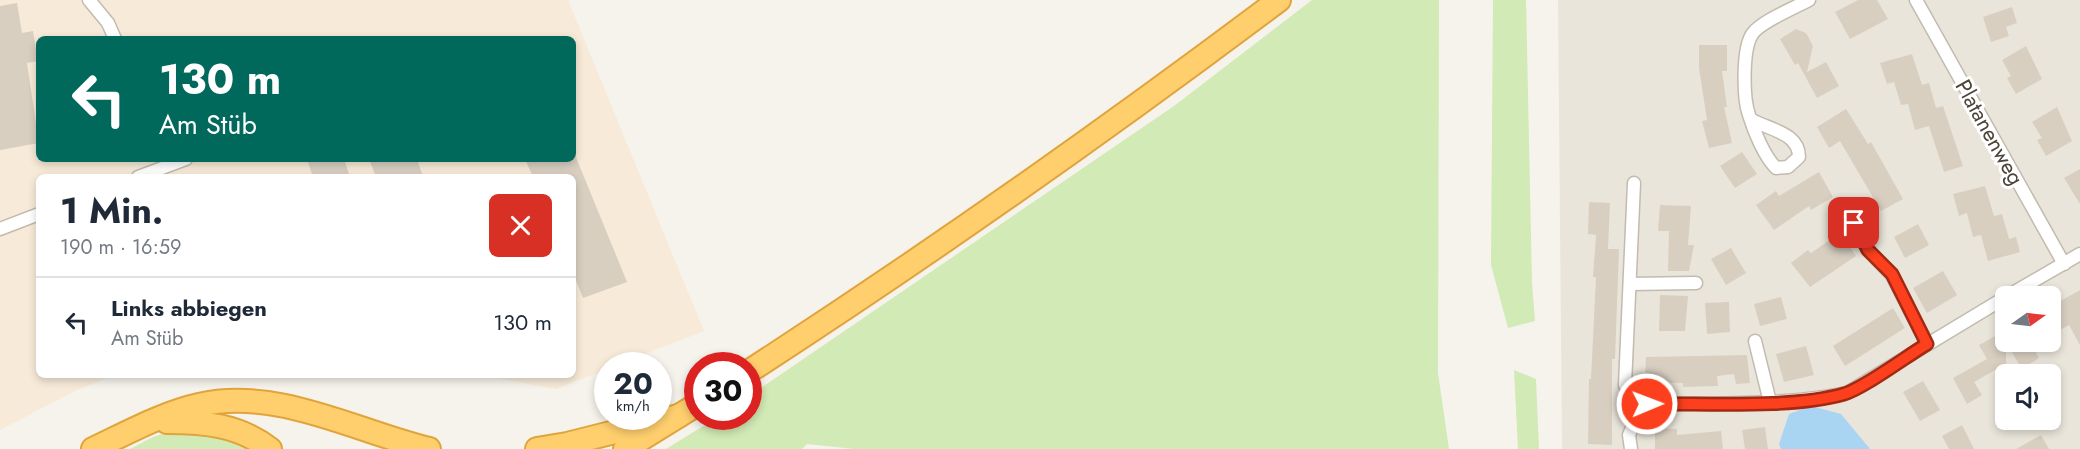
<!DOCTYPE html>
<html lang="de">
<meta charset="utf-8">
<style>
body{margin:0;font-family:Jost,sans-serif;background:#f2f2f3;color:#1f2937;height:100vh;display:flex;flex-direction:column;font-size:22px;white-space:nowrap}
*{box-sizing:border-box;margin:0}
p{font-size:20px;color:#747a83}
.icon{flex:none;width:33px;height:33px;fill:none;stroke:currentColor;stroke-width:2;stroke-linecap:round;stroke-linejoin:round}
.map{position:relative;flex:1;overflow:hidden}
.side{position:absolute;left:36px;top:174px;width:540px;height:204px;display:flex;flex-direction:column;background:#fff;border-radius:9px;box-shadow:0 3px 9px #0003}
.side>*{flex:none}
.hud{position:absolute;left:36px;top:36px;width:540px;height:126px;border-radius:9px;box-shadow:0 3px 9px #0003;background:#00695c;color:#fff;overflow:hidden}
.needle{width:39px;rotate:76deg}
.controls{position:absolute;left:1995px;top:286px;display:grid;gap:12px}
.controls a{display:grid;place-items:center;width:66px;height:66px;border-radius:9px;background:#fff;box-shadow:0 3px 9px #0003;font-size:30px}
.speed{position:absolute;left:594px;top:352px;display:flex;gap:12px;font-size:30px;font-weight:700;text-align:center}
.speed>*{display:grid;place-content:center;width:78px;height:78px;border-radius:50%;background:#fff;box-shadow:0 3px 9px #0003;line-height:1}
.speed small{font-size:15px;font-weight:400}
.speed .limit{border:9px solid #d22;background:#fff;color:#111}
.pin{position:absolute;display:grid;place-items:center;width:51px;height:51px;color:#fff;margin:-26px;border-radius:12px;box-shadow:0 3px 9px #0006}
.me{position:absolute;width:66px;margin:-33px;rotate:89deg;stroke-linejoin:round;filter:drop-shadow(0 0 4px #0008)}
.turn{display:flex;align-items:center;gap:21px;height:126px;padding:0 24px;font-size:27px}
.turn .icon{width:78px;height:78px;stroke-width:2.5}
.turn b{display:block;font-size:42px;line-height:51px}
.round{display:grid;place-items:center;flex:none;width:63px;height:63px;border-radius:9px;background:#f2f2f3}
.overview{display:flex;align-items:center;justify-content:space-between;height:102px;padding:0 24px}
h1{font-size:36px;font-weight:700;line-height:45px}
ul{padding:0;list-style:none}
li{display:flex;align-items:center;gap:18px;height:90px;padding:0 24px;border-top:2px solid #e0e1e3}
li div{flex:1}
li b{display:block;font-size:22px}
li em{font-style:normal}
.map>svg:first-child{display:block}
.residential{fill:#eae5da;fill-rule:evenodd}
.commercial{fill:#f7ead8;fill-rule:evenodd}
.green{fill:#d2eab5}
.water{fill:#a9d4f2}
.building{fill:#d8cfc1}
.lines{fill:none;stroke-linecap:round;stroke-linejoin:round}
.street-casing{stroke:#c2bbae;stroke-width:15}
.highway-casing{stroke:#e0a43c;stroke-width:26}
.street{stroke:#fff;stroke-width:12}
.highway{stroke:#ffcf6e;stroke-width:22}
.route-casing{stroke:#a42913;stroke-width:15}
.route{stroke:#fc3f1d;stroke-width:10}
.labels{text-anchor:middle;stroke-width:6;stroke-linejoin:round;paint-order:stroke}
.street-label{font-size:22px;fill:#4b4439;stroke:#fff}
</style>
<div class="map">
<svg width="2080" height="449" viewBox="0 0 2080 449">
<rect width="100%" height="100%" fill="#f6f3ec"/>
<path class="residential" d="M1558 0H2080V449H1562ZM2006 297H2050V342H2006ZM2006 375H2050V420H2006Z"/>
<path class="commercial" d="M0 0H568L704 331 614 366H608L607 369 556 389 479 375H573V177H39V375H114L73 392 0 430ZM39 39H573V159H39Z"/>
<g class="green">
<path d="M1312 0H1439L1438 373 1449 449H854L807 444 802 449H666L718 417H748L749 396 1174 106Z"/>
<path d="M1493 0H1526L1532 283 1535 321 1508 328 1491 265Z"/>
<path d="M1514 370 1536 379 1539 449H1518Z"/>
<path d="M181 428H204L257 449H130L153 437Z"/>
</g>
<path class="water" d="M1811 406 1841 414 1870 449H1781L1779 444 1789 414Z"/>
<g class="building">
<path d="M1858 0H1877L1888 19 1850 39 1835 12Z"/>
<path d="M17 3 22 33 33 31 38 61 27 63 39 143 0 150V6Z"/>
<path d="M2012 7 2017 23 2006 27 2009 36 1991 42 1983 17Z"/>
<path d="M1796 29 1806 33 1813 46 1807 72 1826 62 1839 86 1817 98 1798 63 1795 65 1780 39Z"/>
<path d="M1699 45H1727V71H1722L1727 107H1724L1732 143 1709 148 1702 121 1707 120 1699 68Z"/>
<path d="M2026 46 2042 79 2016 94 2007 78 2011 76 2002 60Z"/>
<path d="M1912 54 1922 85 1929 83 1936 108 1943 106 1963 166 1944 172 1929 126 1915 130 1908 104 1901 105 1894 82 1887 84 1880 63Z"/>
<path d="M2057 107 2072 141 2046 156 2037 140 2042 138 2032 122Z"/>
<path d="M1846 109 1868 144 1871 142 1903 199 1881 211 1840 141 1829 148 1817 127Z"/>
<path d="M573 150 627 282 583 298 573 273V177H533L525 159H573Z"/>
<path d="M1742 152 1757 174 1735 188 1720 166Z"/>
<path d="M307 159H344L350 177H313Z"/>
<path d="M369 159H417L423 177H376Z"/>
<path d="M2080 169V204L2064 178Z"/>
<path d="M1819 172 1833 197 1811 210 1809 206 1774 230 1756 205 1776 191 1779 196Z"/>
<path d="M1985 186 1994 216 2002 214 2009 239 2016 237 2020 252 1988 261 1981 235 1973 237 1967 213 1959 216 1953 194Z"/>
<path d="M1589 202 1610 203 1608 249H1619L1615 359H1612V445L1588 444 1589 379H1591L1596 277H1593L1596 235 1588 234Z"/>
<path d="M1660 205 1691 206 1688 245H1694L1689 271H1668L1669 231H1658Z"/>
<path d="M1918 224 1929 245 1905 258 1894 237Z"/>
<path d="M1840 233 1856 256 1810 287 1791 263 1808 250 1811 253Z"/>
<path d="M1731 248 1746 273 1726 285 1711 259Z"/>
<path d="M1943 271 1957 295 1927 313 1913 288Z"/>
<path d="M2080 290V345L2069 325 2050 336V307Z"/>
<path d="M1660 295 1688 296 1685 331H1659Z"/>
<path d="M1781 297 1787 319 1760 326 1754 304Z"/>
<path d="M1729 302 1730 332 1707 334 1705 303Z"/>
<path d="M1893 308 1905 328 1845 366 1833 346Z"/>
<path d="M2006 330V364L1974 382 1982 395 1967 404 1953 378 1987 359 1979 345Z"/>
<path d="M2006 342H2030L2039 358 2023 368V371Z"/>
<path d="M1806 346 1814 375 1784 382 1776 354Z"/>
<path d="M1747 355 1750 383 1736 384 1734 374 1717 376 1718 386 1683 387V383L1645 382 1646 357Z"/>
<path d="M1923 381 1940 410 1920 421 1903 392Z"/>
<path d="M1962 425 1974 449H1949L1942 436Z"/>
<path d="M1765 427 1768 449H1745L1742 430Z"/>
<path d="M1655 428 1677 429V435L1721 431 1723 449H1655Z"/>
<path d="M2041 435 2049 449H2016Z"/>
</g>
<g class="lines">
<g class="street-casing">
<g id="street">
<path d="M89 0 108 23 115 39"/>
<path d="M1916 0 2064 264"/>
<path d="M1752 120C1770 130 1799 133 1799 157L1788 167 1776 168C1764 156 1754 131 1749 115 1743 98 1742 47 1753 33 1762 21 1794 8 1809 0"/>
<path d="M138 177 186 159"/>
<path d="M1854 223 1868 250 1892 275 1927 344"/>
<path d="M0 229 39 214"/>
<path d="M1630 284 1696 283"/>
<path d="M2006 297 2080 254"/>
<path d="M1755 341 1770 402"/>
<path d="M1638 413 1647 404C1713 403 1781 406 1847 393L2006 297"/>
<path d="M1631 449 1629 435 1638 413 1625 385 1634 183"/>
</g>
</g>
<g class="highway-casing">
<g id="highway">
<path d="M748 372C930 254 1106 130 1279 0"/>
<path d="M167 422C205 422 239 425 270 449"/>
<path d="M93 449C127 433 163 413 199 405 277 387 355 431 429 449"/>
<path d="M537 449 567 444 678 416"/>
<path d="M625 449 698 404"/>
</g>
</g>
<use href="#street" class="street"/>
<use href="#highway" class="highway"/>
</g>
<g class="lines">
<g class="route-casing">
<path id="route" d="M1647 404C1704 403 1791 409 1844 394 1864 388 1907 356 1927 344L1892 274 1868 250 1854 223"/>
</g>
<use href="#route" class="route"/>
</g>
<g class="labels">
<g class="street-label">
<text transform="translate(1990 132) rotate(61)" y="8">Platanenweg</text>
</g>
</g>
</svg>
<div class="controls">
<a><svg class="needle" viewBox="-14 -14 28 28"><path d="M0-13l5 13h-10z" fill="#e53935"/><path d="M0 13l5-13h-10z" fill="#747a83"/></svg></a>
<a><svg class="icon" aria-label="sound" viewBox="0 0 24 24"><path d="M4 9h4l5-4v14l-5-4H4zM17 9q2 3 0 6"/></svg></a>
</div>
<div class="speed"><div>20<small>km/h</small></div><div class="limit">30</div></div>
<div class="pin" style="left:1854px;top:223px;background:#d93025"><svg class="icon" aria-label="arrive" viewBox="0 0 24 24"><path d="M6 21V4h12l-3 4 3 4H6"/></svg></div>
<svg class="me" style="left:1647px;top:404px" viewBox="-20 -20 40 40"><circle r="17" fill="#fc3f1d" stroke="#fff" stroke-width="3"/><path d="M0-11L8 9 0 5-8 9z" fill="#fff"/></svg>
<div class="hud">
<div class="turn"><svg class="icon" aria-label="left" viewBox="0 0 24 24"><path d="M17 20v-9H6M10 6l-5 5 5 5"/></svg><div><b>130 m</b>Am Stüb</div></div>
</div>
<section class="side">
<div class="overview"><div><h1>1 Min.</h1><p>190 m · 16:59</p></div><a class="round" style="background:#d93025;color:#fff"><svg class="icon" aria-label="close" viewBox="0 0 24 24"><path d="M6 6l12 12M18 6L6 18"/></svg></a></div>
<ul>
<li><svg class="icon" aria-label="left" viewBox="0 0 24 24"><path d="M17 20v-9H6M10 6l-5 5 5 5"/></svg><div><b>Links abbiegen</b><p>Am Stüb</p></div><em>130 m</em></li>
</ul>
</section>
</div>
